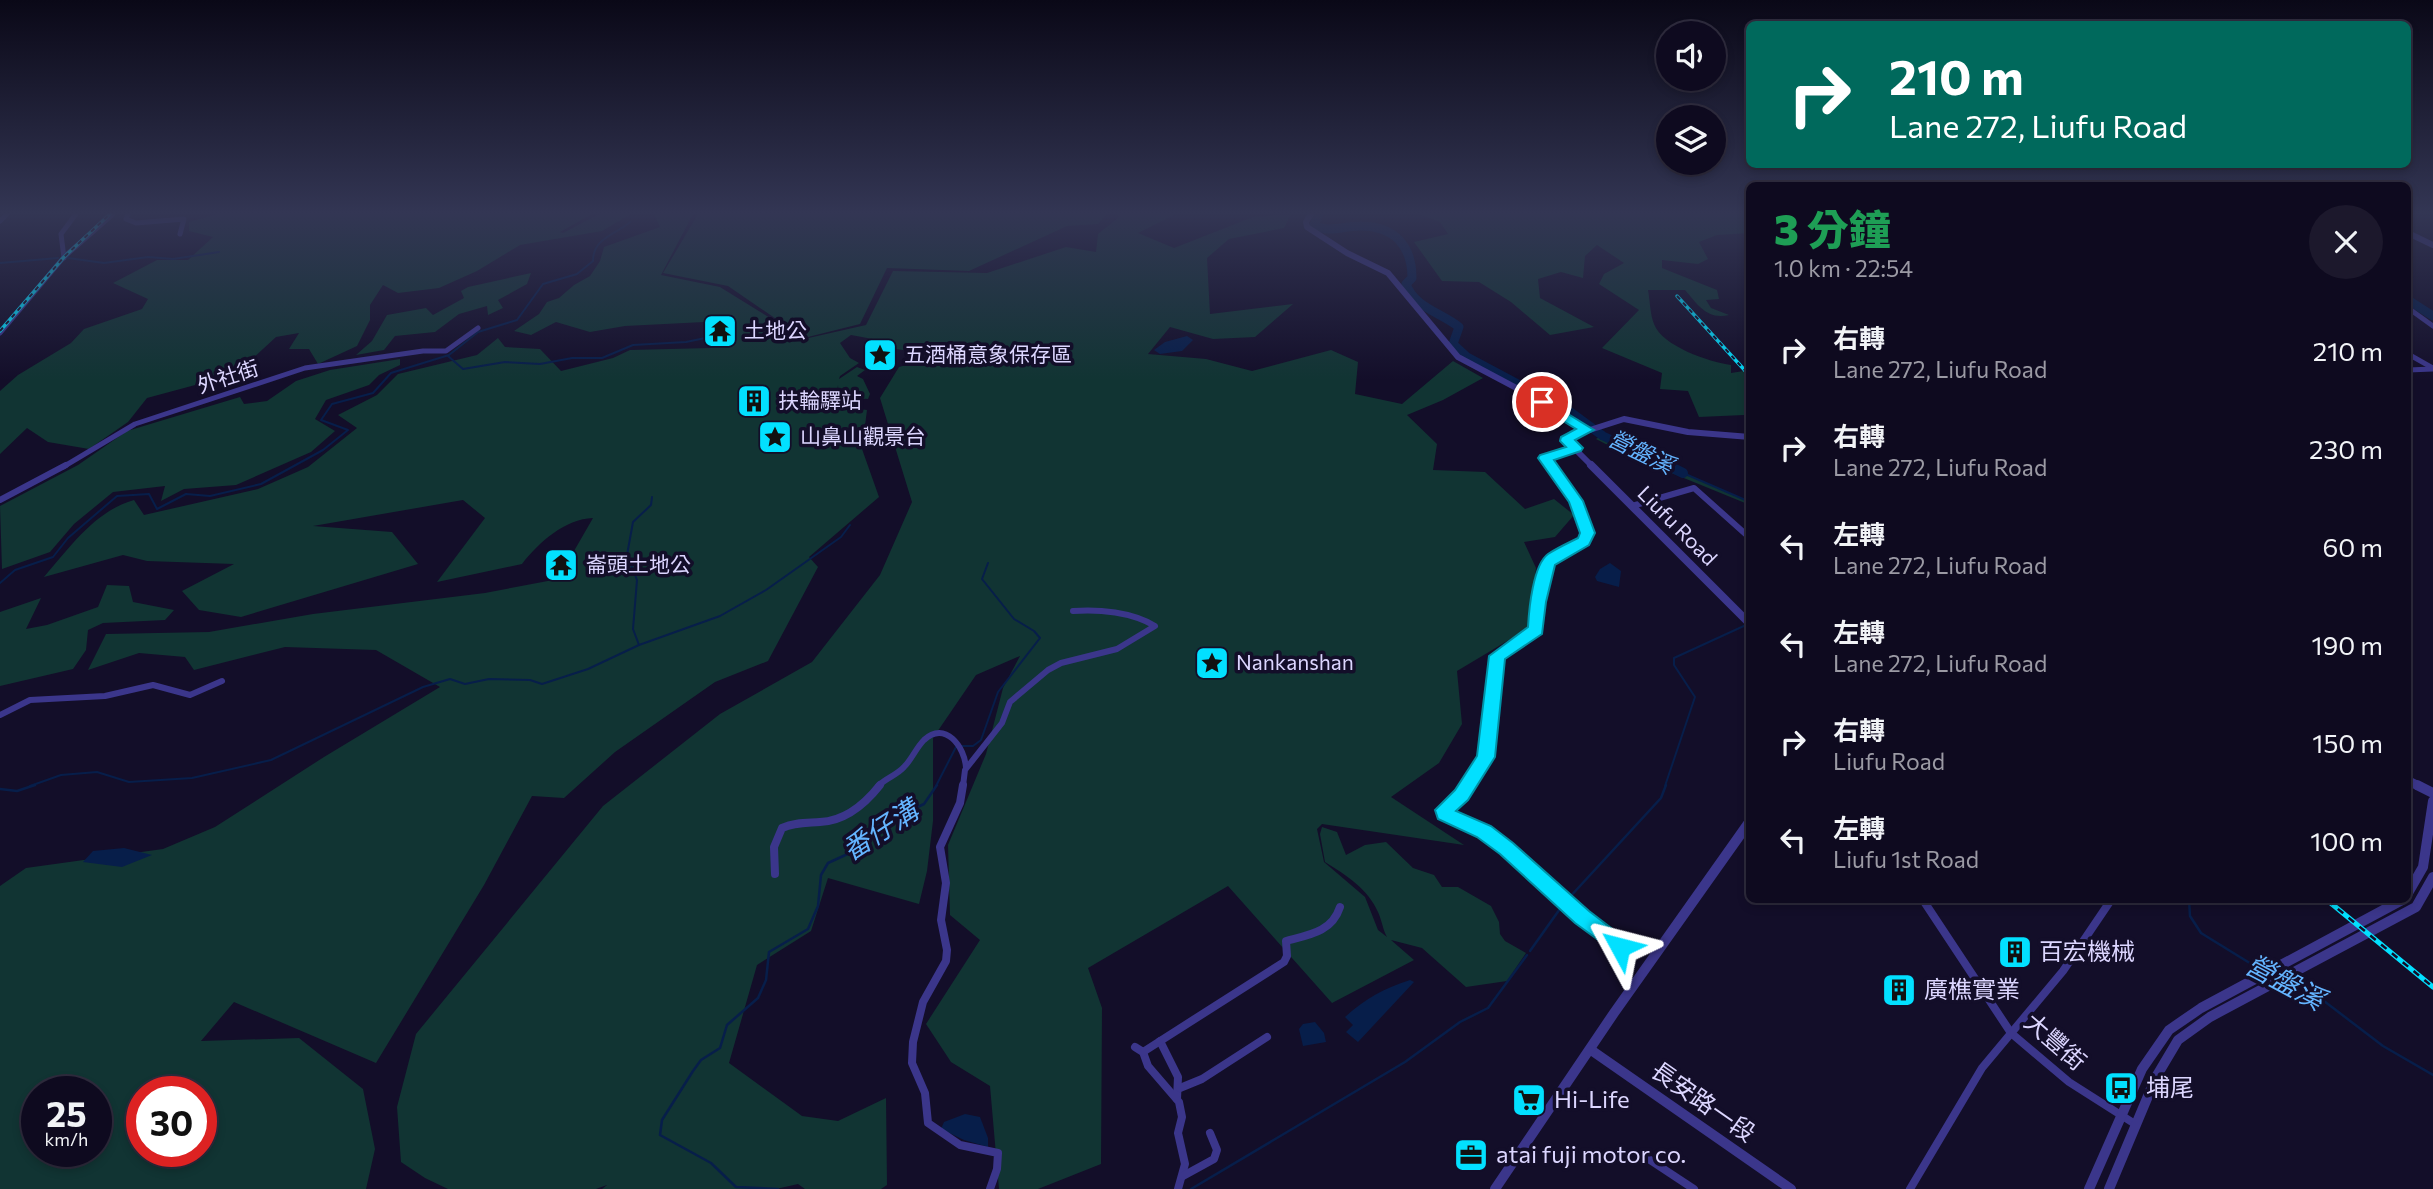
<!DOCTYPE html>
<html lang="zh-TW">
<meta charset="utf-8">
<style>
body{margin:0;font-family:Commissioner,"Noto Sans TC",sans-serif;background:#1c182c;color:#f1f3f6;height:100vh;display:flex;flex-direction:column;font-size:26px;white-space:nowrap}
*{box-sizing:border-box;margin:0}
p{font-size:23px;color:#9b9aa4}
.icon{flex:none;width:38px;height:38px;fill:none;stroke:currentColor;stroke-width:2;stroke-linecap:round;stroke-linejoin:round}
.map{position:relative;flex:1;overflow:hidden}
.details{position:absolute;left:1746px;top:182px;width:665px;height:721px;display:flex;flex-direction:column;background:#0e0a1f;border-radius:10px;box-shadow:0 4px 10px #0003,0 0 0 2px #2e2b3d}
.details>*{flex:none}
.top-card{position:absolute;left:1746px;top:21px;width:665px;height:147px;border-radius:10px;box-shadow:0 4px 10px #0003,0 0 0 2px #2e2b3d;background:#00695c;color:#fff;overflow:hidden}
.controls{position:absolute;left:1656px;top:21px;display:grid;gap:14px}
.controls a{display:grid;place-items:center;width:70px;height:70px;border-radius:50%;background:#0e0a1f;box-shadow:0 4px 10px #0003,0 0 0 2px #2e2b3d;font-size:35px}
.speed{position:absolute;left:21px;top:1076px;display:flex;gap:14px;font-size:35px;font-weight:700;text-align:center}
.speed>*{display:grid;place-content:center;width:91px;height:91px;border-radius:50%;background:#0e0a1f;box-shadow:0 4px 10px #0003,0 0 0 2px #2e2b3d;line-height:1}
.speed small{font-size:18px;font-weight:400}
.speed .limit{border:10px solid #d22;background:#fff;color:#111}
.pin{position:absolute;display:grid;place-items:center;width:60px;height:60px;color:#fff;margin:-30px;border:4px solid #fff;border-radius:50%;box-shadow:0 2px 7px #0007}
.me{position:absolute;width:77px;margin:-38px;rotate:308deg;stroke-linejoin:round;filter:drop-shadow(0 0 5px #0008)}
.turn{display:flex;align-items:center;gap:24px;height:147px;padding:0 28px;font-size:32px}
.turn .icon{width:91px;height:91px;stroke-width:2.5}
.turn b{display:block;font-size:49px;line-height:60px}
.round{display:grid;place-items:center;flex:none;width:74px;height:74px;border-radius:37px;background:#1c182c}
.overview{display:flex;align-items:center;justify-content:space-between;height:119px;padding:0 28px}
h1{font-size:42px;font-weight:800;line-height:52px;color:#1e9e55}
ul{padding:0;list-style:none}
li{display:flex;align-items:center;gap:21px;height:98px;padding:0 28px}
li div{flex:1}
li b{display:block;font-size:26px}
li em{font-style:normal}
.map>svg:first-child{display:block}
.green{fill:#113433;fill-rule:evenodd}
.water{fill:#071e4a}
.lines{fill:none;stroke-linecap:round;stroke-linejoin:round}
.stream-far1{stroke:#071e4a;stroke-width:2}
.stream{stroke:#071e4a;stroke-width:2.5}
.river-far1{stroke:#071e4a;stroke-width:9}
.river{stroke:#071e4a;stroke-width:10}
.minor-far2{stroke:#3b368b;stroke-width:5}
.minor-far1{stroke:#3b368b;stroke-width:6}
.minor{stroke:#3b368b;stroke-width:8}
.tertiary-far2{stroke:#3b368b;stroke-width:6}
.tertiary-far1{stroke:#3b368b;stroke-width:8}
.tertiary{stroke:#3b368b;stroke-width:10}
.rail-far1-casing{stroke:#02e0ff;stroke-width:3.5}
.rail-casing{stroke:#02e0ff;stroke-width:5}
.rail-far1{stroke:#130e29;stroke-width:2;stroke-dasharray:4.5;stroke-linecap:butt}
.rail{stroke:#130e29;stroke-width:2.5;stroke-dasharray:7;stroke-linecap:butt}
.route{fill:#02e0ff;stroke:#0192a6;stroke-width:2}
.labels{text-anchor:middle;stroke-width:7;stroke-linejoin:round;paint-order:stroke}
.poi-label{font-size:21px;fill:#dcd6ff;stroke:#130e29;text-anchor:start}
.street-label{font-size:21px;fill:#dcd6ff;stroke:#130e29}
.water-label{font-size:23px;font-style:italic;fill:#64b4ff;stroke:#130e29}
.near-poi-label{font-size:24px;fill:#dcd6ff;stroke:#130e29;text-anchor:start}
.near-street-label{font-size:24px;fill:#dcd6ff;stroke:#130e29}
.near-water-label{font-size:28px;font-style:italic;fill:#64b4ff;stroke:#130e29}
</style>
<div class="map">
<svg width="2433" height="1189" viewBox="0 0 2433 1189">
<rect width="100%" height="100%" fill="#130e29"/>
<g class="green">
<path d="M217 214H592L560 232 563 233 599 214H631L602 231 520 245 477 271 439 288 398 293 383 285 370 305V320L357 346 318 364 309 349H289L299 333 276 337 236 374 147 398 128 422 89 449 48 442 27 428 0 454V391L18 375 71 343 84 329 142 309 148 299 113 283 157 260H188L213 237 189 231V222Z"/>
<path d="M654 214H693L661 275 720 287 804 339 866 325 893 271 987 273 1066 247 1096 252 1098 234 1119 217 1117 214H1176L1138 233 1174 248 1253 217 1291 214 1284 228 1229 239 1207 258 1210 314 1293 304 1255 337 1213 339 1170 327 1148 354 1206 359 1252 371 1331 350 1358 362 1355 394 1402 404 1453 361 1483 378 1443 400 1407 415 1437 444 1433 470 1485 472 1525 509 1554 499 1574 515 1555 537 1524 542 1536 568 1529 628 1457 671 1462 724 1439 763 1391 797 1464 845 1322 824 1317 829 1324 862 1365 897 1378 930 1387 937C1383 930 1382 921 1378 912 1368 889 1346 875 1325 862L1320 834 1322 827 1337 832 1346 855 1365 845 1386 842 1413 868 1434 875 1442 887H1458L1491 906 1499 922 1500 934 1505 941 1526 953 1507 981 1466 987 1422 948 1391 940 1414 960 1332 1003 1228 886 1088 968 1102 1008 1101 1164 1038 1189H999L990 1086 951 1062 926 1024 980 940 950 915 948 845 986 754 1003 688 1020 656 976 675 933 738V821L927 871 919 904 828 878 811 931 757 965 729 1063 802 1116 838 1121 886 1098 887 1185 881 1189H805L798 1184 776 1189H602L607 1185 596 1189H448L425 1178 401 1162 397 1107 416 1034 603 806 720 714 812 662 880 575 912 502 880 398 899 367 940 356 896 349 878 340 851 335 840 343 850 358 859 363 840 376 839 379 857 367 865 370 857 376 863 379 870 394 868 399C856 397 851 404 839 404L838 385 835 406 867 410 862 449 879 497 809 557 818 567 768 661 715 682 615 752 564 798 532 796 484 885 376 1063 234 1002 201 1041 299 1038 363 1089 375 1149 366 1189H0V886L26 868 163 849 215 827 324 757 440 687 376 650 285 647 194 670 185 657 139 653 88 670 106 634 209 632 313 614 485 593 569 577 574 551 593 518C565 519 539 542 522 564L437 582 485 518 463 500 313 526 392 532 418 564 241 617 199 610 182 591 234 564 147 561 123 555 44 577C70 547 95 511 134 500L144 515 258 489 308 467 357 428 338 415 377 395 398 374 477 355 498 338 505 347 540 349 561 371 613 358 630 350 710 348 725 345 724 321 625 326 590 332 556 322 531 335 514 331 539 314 547 302 559 298 574 285 590 276 600 261 604 247 660 227ZM37 1092H96V1152H37ZM142 1092H201V1152H142Z"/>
<path d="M698 214H1107L1098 224 1067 226 969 271 887 268 860 324 804 338 728 286 663 273Z"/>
<path d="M1418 214H1750V233L1717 235 1699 242 1708 259 1698 264 1662 260V268L1717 290 1719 299 1706 300 1711 308 1729 315C1707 320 1698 305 1685 290H1648C1650 300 1650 314 1654 324 1662 346 1709 362 1731 365V373L1750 370V399H1746L1750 402V412L1744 415 1699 417 1688 391 1660 389 1662 373 1602 348 1639 310 1599 284 1604 274 1624 263 1597 245 1585 256 1583 278 1561 272 1538 279 1540 298 1594 327 1550 335 1511 302 1479 282 1442 281 1414 242 1448 234 1440 222Z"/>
<path d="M531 273 527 284 498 300 503 308 488 315 487 306 459 314 435 332 395 336 384 350 356 355 372 341 387 315 426 308 433 315 464 298 461 291 468 287Z"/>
<path d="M400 359V365L379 375 369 385 326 400 315 419 335 431 311 452 236 485 184 489 161 501 165 486 113 492 74 524 50 552 2 569 0 506 78 465 127 431 240 397 244 404 267 401 296 381 330 370Z"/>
<path d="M1601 436 1750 502V505L1625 454 1596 439Z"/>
<path d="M107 585 129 586 133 602 174 610 165 620 103 623 88 630 86 650 73 669 0 686V612L41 598 26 629 47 625 98 607Z"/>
</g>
<g class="water">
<path d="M1187 336 1193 340 1182 351 1160 354 1154 350 1165 342Z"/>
<path d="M1610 563 1621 571 1619 587 1597 581 1595 577 1600 569Z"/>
<path d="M124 848 152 855 122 867 83 862 93 851Z"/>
<path d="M1410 980 1414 982 1358 1042 1346 1032 1353 1025 1345 1017C1365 999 1384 988 1410 980Z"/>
<path d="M1315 1022 1324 1033 1326 1042 1303 1046 1299 1029 1303 1024Z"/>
<path d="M965 1114 980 1117 988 1138V1147L964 1140 941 1129 944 1122Z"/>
</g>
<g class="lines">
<g class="stream-far1">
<path d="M68 258 104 263 148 257 173 259 219 252"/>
<path d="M0 263 58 258"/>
<path d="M448 356 463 369 505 362 540 364 572 358H602L633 345 686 342 710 337"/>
<path d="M1683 473 1750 502"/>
<path d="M0 583 15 570 53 557 68 538 117 496 149 494 157 509 186 494 210 496 261 484 323 450 348 430 321 420 332 404 373 393 391 373 449 355 478 332 517 320 543 284 577 274 593 261C593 238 615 235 630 222"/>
<path d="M639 645 633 629 637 580 627 555 633 522 651 505 652 497"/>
<path d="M961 746H973L981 740 998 692 1040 638 1034 631 1014 619 982 579 988 563"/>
<path d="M30 786 61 775 97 772 129 782 192 778 271 760 423 687 450 679 465 684 489 679 530 680 542 684 588 669 639 645 720 616 766 590 841 537 850 525"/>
<path d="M936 786 956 747"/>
<path d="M1665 786 1695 697 1674 665V658L1746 625"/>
</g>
<g class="stream">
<path d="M0 789 17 791 35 785"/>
<path d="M1568 899 1661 798 1666 785"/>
<path d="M2189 900 2190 916 2201 933 2261 970"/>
<path d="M1530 951 1562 906"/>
<path d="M2283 985 2293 990 2303 985 2383 1046 2433 1075"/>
<path d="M778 1189 736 1187 711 1163 660 1135 662 1120 693 1071 701 1060 720 1048 727 1025 758 998 766 980 769 952 808 929 818 906 821 875 828 863 852 852 875 827 924 804 937 785"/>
<path d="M1191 1189 1405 1062 1460 1022 1488 1008 1527 955"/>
</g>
<g class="river-far1">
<path d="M1319 214 1314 225C1330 234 1345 225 1362 226 1395 227 1412 246 1412 278L1406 284C1415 308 1440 312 1459 327L1453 344 1467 357 1569 411 1603 436 1671 467"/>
<path d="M2408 300 2433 316"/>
</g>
<path class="river" d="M1667 465 1683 473"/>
<g class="minor-far2">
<path d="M128 214 126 219 136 223 184 219 180 234"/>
<path d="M0 221 7 214"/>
<path d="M64 258 61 234 76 214"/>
<path d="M2408 308 2433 326"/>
<path d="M0 333 64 257 113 214"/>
<path d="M2408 354 2433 368"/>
<path d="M2408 370 2433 369"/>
<path d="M63 467 135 424 305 368 423 351H446L478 328"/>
<path d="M1552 467 1545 458 1576 448"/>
</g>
<g class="minor-far1">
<path d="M0 500 66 465"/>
<path d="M1632 506 1694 488 1750 538"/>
<path d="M0 715 30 700 105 696 153 685 190 695 222 681"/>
<path d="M878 786C886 778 897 775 904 767 912 759 916 748 924 740 945 720 965 747 966 768"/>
<path d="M963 786 965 770 1002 723 1010 702 1048 670 1061 663 1117 649 1155 626C1132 612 1099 609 1073 611"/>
<path d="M1467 786 1486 757 1497 656 1536 630C1537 608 1536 569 1556 556 1568 548 1580 546 1588 533L1576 501 1550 465"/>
</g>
<g class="minor">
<path d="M963 785 960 803 940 847 946 883 941 920 947 950 946 961 923 1002 913 1042 912 1063 925 1093 928 1123 960 1145 998 1153 997 1169 990 1189"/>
<path d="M1469 785 1462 795 1444 810 1445 814 1484 832 1506 848 1582 917 1620 947"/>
<path d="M775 874 774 847 782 828C795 822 807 823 820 822 846 821 865 804 880 785"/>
<path d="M1923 900 2011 1033 2069 1082 2135 1124"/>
<path d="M1160 1041 1178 1077 1177 1099"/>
<path d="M1135 1047 1143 1052 1148 1066 1179 1102 1182 1117 1178 1133 1185 1164 1178 1189"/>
<path d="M1143 1052 1284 962 1287 956 1286 941C1309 935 1332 932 1340 907"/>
<path d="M1180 1088 1202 1079 1267 1037"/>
<path d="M1647 1158 1694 1189"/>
<path d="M1183 1176 1214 1159 1217 1150 1210 1133"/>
<path d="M1910 1189 1982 1068 2063 971 2111 900"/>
</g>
<g class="tertiary-far2">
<path d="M1311 214 1306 222 1307 227 1347 253 1388 273 1458 357 1556 409 1587 430"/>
<path d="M2408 233 2433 245"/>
<path d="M1593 467 1567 441 1568 437 1624 419 1688 432 1750 437"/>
</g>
<g class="tertiary-far1">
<path d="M1591 465 1750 624"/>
<path d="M2408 780 2420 786"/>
</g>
<g class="tertiary">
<path d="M2417 785 2433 793"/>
<path d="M2408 893 2423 867 2433 801"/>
<path d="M1591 1050 1791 1189"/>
<path d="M1495 1189 1614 1013 1750 821"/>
<path d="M2089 1189 2142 1069 2169 1030 2201 1008 2402 900"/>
<path d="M2109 1189 2156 1077 2178 1040 2210 1017 2416 907 2433 877"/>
</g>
<g class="rail-far1-casing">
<g id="rail-far1">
<path d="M1677 296 1750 376"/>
<path d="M0 331 64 257 110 214"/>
</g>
</g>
<g class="rail-casing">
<path id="rail" d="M2327 900 2433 987"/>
</g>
<use href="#rail-far1" class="rail-far1"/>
<use href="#rail" class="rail"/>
</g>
<linearGradient id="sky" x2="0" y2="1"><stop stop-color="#0a0817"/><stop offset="0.56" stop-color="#333654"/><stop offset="1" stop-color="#333654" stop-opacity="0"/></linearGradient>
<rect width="2433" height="380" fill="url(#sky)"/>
<path class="route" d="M1542 398 1594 430 1575 440 1583 448 1581 451 1554 460 1583 501 1595 533 1589 545 1555 565 1546 602 1542 634 1505 659 1495 757 1468 800 1456 811 1491 826 1513 843 1589 911 1628 941 1631 947 1628 954 1620 956 1575 923 1500 854 1477 837 1438 819 1435 810 1455 790 1477 756 1489 656 1528 627C1529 609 1533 565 1548 554 1557 548 1568 543 1578 538L1580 533 1569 502 1538 458 1540 455 1566 447 1560 441 1561 437 1576 429 1537 405V399Z"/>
<defs>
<g id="temple-square" transform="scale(1.75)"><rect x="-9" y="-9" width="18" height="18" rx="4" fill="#02e0ff" stroke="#130e29"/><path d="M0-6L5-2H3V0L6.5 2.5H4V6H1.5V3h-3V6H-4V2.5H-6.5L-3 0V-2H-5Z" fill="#111"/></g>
<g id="sight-square" transform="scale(1.75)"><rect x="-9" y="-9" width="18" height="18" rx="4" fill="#02e0ff" stroke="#130e29"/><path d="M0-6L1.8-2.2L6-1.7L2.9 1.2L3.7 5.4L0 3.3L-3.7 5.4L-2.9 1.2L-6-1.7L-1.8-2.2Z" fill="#111"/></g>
<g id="building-square" transform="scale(1.75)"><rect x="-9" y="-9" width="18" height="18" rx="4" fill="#02e0ff" stroke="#130e29"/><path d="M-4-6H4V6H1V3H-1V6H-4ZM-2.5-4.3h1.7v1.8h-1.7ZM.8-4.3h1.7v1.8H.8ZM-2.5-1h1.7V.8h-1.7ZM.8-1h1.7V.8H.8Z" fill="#111"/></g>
<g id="bus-square" transform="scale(1.75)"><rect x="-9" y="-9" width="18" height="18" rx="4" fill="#02e0ff" stroke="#130e29"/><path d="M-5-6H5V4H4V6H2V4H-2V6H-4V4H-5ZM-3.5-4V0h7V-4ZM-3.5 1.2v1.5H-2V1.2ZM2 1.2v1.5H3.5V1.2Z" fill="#111"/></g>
<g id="supermarket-square" transform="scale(1.75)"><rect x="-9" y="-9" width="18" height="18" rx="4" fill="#02e0ff" stroke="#130e29"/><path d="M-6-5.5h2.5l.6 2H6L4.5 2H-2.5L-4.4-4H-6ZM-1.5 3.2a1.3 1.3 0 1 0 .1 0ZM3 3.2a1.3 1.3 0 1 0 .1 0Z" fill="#111"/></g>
<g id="office-square" transform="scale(1.75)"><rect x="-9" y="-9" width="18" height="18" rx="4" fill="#02e0ff" stroke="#130e29"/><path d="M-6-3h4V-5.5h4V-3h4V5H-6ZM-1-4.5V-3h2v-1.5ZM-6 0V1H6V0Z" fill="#111"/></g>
</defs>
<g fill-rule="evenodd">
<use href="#temple-square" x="720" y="331"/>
<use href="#sight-square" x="880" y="355"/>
<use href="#building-square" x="754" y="401"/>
<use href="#sight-square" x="775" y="437"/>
<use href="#temple-square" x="561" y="565"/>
<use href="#sight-square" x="1212" y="663"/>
<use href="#building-square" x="2015" y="952"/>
<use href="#building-square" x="1899" y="990"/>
<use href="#bus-square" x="2121" y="1088"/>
<use href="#supermarket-square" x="1529" y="1100"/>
<use href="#office-square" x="1471" y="1155"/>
</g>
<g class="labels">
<g class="poi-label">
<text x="744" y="338">土地公</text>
<text x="904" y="362">五酒桶意象保存區</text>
<text x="778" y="408">扶輪驛站</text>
<text x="800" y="444">山鼻山觀景台</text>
<text x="586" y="572">崙頭土地公</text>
<text x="1236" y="670">Nankanshan</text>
</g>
<g class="street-label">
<text transform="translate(228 377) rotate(-18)" y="7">外社街</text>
<text transform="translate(1677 526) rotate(45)" y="7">Liufu Road</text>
</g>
<g class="water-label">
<text transform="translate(1641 452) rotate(26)" y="8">營盤溪</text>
</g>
<g class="near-poi-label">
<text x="2039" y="960">百宏機械</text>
<text x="1924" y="998">廣樵實業</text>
<text x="2146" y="1096">埔尾</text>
<text x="1554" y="1108">Hi-Life</text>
<text x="1496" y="1163">atai fuji motor co.</text>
</g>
<g class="near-street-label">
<text transform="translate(2055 1042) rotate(41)" y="8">大豐街</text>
<text transform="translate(1703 1102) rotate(35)" y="8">長安路一段</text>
</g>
<g class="near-water-label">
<text transform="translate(880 830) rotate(-33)" y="10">番仔溝</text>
<text transform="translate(2285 982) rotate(28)" y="10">營盤溪</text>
</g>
</g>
</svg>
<div class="controls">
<a><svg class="icon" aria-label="sound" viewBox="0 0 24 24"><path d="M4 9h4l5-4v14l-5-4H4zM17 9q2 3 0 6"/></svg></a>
<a><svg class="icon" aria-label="layers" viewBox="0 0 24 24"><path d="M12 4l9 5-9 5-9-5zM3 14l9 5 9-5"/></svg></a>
</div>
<div class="speed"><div>25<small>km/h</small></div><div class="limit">30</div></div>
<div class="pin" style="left:1542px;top:402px;background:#d93025"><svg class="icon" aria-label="arrive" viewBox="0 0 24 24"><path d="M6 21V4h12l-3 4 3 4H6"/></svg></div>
<svg class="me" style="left:1620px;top:947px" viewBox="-20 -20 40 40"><path d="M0-17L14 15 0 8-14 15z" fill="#02e0ff" stroke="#fff" stroke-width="4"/></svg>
<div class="top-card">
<div class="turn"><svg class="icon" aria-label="right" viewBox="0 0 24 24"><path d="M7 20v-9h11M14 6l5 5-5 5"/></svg><div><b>210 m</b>Lane 272, Liufu Road</div></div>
</div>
<section class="details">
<div class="overview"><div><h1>3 分鐘</h1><p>1.0 km · 22:54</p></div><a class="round"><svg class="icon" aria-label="close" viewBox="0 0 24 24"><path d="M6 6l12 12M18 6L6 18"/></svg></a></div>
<ul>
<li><svg class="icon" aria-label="right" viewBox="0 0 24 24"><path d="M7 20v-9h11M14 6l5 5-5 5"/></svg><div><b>右轉</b><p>Lane 272, Liufu Road</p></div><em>210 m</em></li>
<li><svg class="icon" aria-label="right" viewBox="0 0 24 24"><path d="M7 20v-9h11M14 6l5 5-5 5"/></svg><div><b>右轉</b><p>Lane 272, Liufu Road</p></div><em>230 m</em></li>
<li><svg class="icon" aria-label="left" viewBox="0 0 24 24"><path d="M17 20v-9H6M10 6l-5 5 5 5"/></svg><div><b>左轉</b><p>Lane 272, Liufu Road</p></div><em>60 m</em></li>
<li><svg class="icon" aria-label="left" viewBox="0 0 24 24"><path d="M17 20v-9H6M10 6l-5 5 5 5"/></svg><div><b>左轉</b><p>Lane 272, Liufu Road</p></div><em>190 m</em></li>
<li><svg class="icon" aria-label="right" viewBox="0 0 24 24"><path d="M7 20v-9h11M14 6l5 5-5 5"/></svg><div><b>右轉</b><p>Liufu Road</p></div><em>150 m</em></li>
<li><svg class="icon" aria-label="left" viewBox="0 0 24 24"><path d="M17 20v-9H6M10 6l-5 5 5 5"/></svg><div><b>左轉</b><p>Liufu 1st Road</p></div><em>100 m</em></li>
</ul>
</section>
</div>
